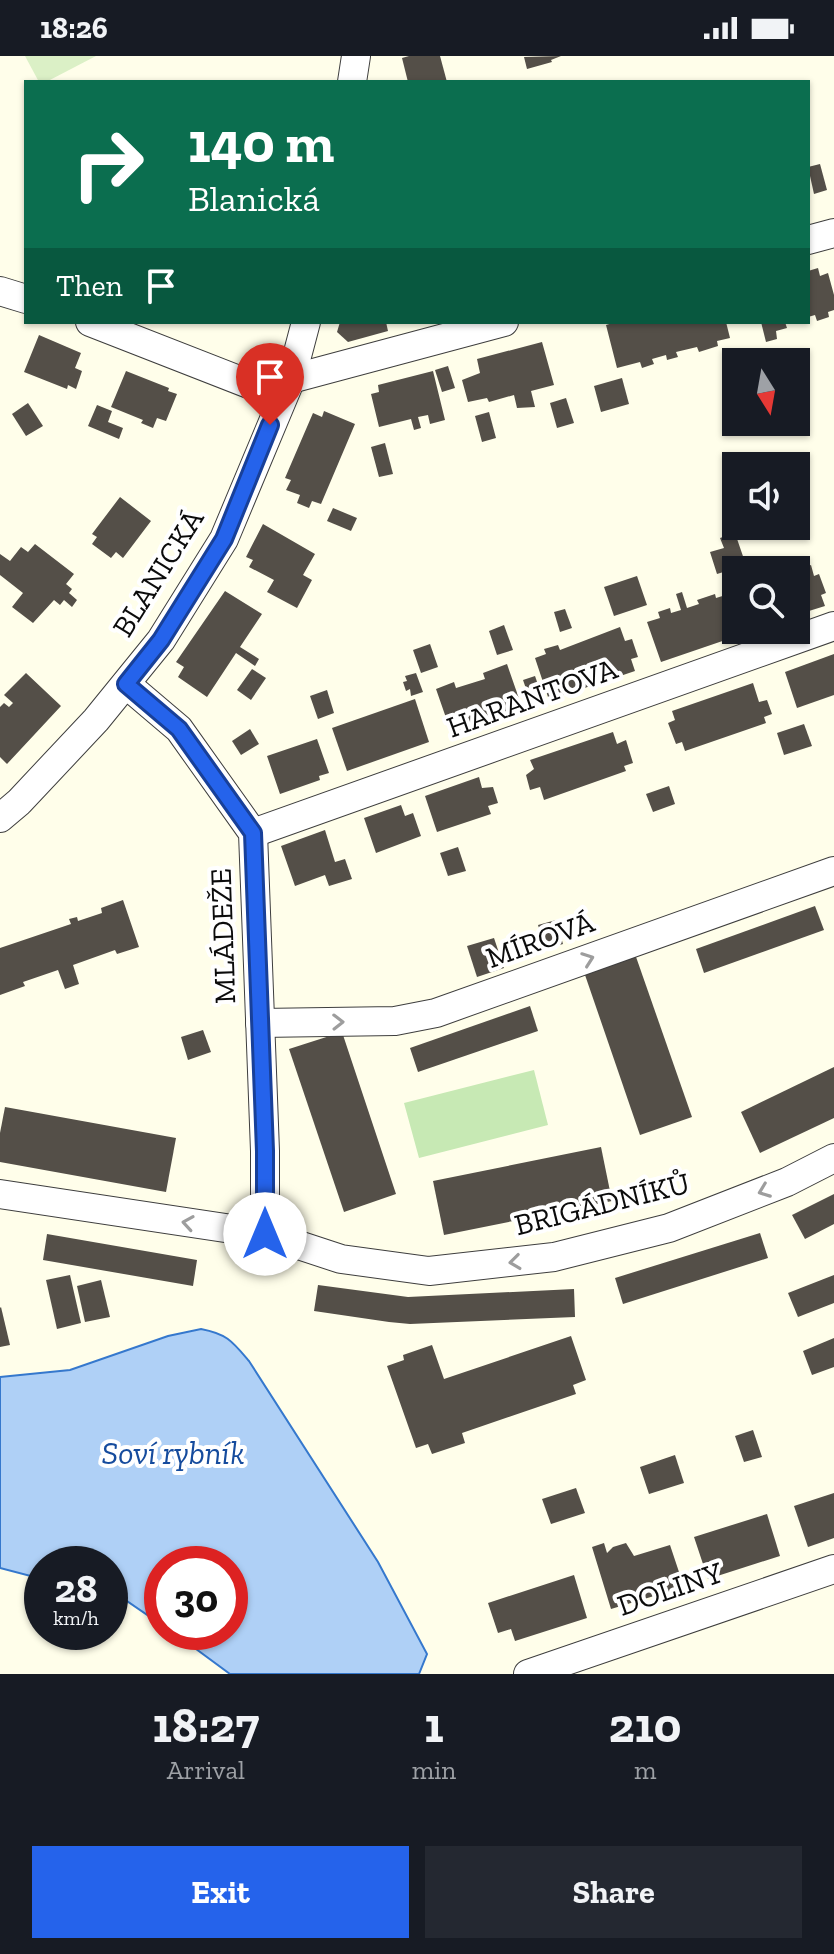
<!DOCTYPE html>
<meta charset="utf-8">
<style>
body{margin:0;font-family:"Zilla Slab",serif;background:#242831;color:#f1f3f6;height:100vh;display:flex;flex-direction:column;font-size:30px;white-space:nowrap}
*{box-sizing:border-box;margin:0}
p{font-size:26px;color:#9ea1a6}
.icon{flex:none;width:44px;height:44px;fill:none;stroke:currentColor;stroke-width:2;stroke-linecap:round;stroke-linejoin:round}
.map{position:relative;height:1618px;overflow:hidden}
.sheet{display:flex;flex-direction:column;background:#171b24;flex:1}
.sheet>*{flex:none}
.hud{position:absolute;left:24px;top:24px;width:786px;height:244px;border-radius:0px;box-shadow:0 2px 6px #0004;background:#0b6e4f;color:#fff;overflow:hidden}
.needle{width:52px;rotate:169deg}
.tools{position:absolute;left:722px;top:292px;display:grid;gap:16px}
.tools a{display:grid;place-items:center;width:88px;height:88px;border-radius:0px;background:#171b24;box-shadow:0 2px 6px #0004;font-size:40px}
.speed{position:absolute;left:24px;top:1490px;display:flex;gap:16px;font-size:40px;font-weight:700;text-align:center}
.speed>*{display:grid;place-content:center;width:104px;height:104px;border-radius:50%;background:#171b24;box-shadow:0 2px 6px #0004;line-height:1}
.speed small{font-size:20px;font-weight:400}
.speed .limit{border:12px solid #d22;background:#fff;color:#111}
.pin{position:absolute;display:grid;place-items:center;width:68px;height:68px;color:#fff;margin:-82px -34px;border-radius:50% 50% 50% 0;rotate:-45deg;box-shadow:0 0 8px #0007}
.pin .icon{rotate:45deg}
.me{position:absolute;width:88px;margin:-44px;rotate:0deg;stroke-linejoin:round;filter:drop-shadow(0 0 6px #0008)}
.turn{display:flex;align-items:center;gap:28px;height:168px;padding:0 32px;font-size:36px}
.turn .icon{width:104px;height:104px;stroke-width:2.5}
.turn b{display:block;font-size:56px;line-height:68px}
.then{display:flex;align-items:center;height:76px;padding:0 32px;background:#0003;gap:16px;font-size:30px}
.eta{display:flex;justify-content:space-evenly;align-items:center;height:136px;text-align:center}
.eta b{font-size:48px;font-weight:700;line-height:56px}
.action{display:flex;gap:16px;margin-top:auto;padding:16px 32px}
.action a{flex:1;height:92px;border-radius:0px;background:#2563eb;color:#fff;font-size:32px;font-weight:700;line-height:92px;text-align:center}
.action a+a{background:#242831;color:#f1f3f6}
.status{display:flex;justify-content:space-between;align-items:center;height:56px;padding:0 40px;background:#171b24;direction:ltr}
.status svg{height:22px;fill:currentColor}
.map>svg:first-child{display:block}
.green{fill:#c7e9b4}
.pitch{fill:#dbf0c6}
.water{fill:#afd0f6;stroke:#3578cd;stroke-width:2}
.building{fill:#544f48}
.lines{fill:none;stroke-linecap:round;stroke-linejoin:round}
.minor-casing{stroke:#3e3e3e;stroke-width:30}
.minor{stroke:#fff;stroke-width:28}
.oneway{stroke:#9d9d9d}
.route-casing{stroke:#184099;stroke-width:20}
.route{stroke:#2563eb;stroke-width:14}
.labels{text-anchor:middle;stroke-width:8;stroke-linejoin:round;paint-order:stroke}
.street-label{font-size:30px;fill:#0b0b0b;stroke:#fff}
.water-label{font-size:32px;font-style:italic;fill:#154b9d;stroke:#fff}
</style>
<div class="status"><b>18:26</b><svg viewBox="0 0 49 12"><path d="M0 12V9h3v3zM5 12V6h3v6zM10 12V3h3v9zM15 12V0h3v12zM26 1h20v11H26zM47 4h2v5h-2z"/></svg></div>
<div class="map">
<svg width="834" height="1618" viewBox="0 0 834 1618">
<rect width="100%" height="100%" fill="#fffeea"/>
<path class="green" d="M534 1014 548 1069 419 1102 404 1047Z"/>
<path class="pitch" d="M25 0H96L46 26H39Z"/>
<path class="water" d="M201 1273C227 1278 232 1285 249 1305L378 1506 427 1598 419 1618H230L173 1576H230V1508H162V1569L118 1539 110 1537V1508H42V1523L0 1512V1321L70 1314 168 1280Z"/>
<g class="building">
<path d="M409 0H440L447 26H408L402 2Z"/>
<path d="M561 0 551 4 552 6 527 13 524 1Z"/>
<path d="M820 108 827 134 814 138 808 111Z"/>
<path d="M818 212 820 220 828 217 834 239V254L828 256 829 261 817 265 815 259 808 261V215Z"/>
<path d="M340 266H386L388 275 348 286 337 276Z"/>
<path d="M616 266H726L730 282 717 285 718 290 699 296 697 291 676 296 678 301 667 304 666 299 652 303 654 308 642 312 640 306 617 312 606 269Z"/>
<path d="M761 266H785L787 272 776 275 777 283 766 286Z"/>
<path d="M39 279 81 297 75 312 82 315 76 333 68 329 67 333 24 316Z"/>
<path d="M542 286 554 329 531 335 535 351 517 352 514 339 489 346 487 342 468 346 462 324 480 317 477 303Z"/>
<path d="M448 310 455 332 442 336 435 314Z"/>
<path d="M126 315 169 332 168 335 177 338 166 365 157 362 153 372 141 367 143 364 111 351Z"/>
<path d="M433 315 445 364 430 368 428 359 418 361 421 372 414 374 411 363 379 371 371 338 379 336 378 329Z"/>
<path d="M622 322 629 348 601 356 594 330Z"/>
<path d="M566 342 574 367 557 372 550 347Z"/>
<path d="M28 347 43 370 26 380 12 358Z"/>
<path d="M97 349 112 355 108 366 123 372 119 383 88 370Z"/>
<path d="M324 355 355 368 321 448 312 445 309 452 297 447 300 439 286 434 291 424 285 422 313 357 322 361Z"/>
<path d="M489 356 496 382 482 386 475 360Z"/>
<path d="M385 387 393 418 379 421 371 391Z"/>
<path d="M120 441 151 465 123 502 116 496 111 502 92 488 97 481 92 478Z"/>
<path d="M333 452 357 462 351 475 327 465Z"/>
<path d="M263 468 315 498 303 519 312 524 297 552 267 536 274 524 249 511 253 504 246 501Z"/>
<path d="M735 477 746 509 717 518 710 496 724 492 720 482Z"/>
<path d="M35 488 74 518 66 528 72 533 69 537 77 544 72 551 64 544 60 549 54 544 33 567 12 551 23 537 0 519V498L10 505 21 491 28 496Z"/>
<path d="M811 509 814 520 819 518 826 537 821 539 825 550 796 559V514Z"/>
<path d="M637 520 647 549 614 560 604 531Z"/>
<path d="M225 535 262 558 240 591 259 603 255 610 236 597 207 641 178 621 184 611 176 606Z"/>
<path d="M682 536 687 552 699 548 697 544 715 538 716 542 729 538 736 557V574H742L743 578 661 606 647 566 660 562 658 556 670 552 671 557 681 554 676 538Z"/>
<path d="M565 553 572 572 560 576 554 556Z"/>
<path d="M504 569 513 594 497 599 489 575Z"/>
<path d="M620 571 625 585 632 583 638 601 631 603 635 615 549 644 535 602 546 598 544 593 558 589 560 594Z"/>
<path d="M430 588 438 611 421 617 413 594Z"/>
<path d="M834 598V639L797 652 785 616Z"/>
<path d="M507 608 523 654 452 679 436 633 454 626 456 632 485 623 483 617Z"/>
<path d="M252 613 266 622 251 644 237 634Z"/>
<path d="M26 617 61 650 7 708 0 701V651L4 647 9 651 13 647 4 639Z"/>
<path d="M416 617 423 636 411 640 410 633 406 635 403 626 407 625 405 620Z"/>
<path d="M535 620 544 646 532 650 523 624Z"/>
<path d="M753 627 759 646 767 644 772 658 764 661 766 667 685 695 682 686 676 688 668 667 675 664 672 655Z"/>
<path d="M327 634 334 657 318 663 310 640Z"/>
<path d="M415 643 429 686 347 715 332 672Z"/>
<path d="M804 668 812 690 784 699 777 677Z"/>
<path d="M250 673 259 688 241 699 232 685Z"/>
<path d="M613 676 617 688 626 684 633 707 624 710 626 715 544 744 540 731 530 734 526 719 534 713 530 704Z"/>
<path d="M317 683 329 717 319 720 320 724 280 738 267 700Z"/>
<path d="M479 721 482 732 493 731 498 747 488 750 491 758 437 776 425 740Z"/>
<path d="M669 730 675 748 653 756 646 738Z"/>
<path d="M401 749 405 760 413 757 421 780 376 797 364 762Z"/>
<path d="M325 774 335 806 345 803 352 823 329 830 325 819 295 830 281 790Z"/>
<path d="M458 791 466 815 448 820 440 797Z"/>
<path d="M123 844 139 891 117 898 115 894 73 909 79 928 65 933 58 914 23 926 25 930 0 939V892L71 868 69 863 77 861 78 865 102 857 101 852Z"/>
<path d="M815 850 824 874 704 917 696 893Z"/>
<path d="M556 864 563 888 546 893 538 869Z"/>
<path d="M494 882 504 912 477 921 467 890Z"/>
<path d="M635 898 692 1061 640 1079 584 916Z"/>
<path d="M530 950 538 975 418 1016 410 992Z"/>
<path d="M203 974 211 996 188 1004 181 981Z"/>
<path d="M342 976 396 1138 344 1156 289 993Z"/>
<path d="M834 1011V1062L760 1097 741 1056Z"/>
<path d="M5 1051 176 1082 166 1136 0 1106V1077Z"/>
<path d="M601 1091 612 1145 444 1179 433 1125Z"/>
<path d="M834 1138V1168L805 1183 792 1159Z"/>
<path d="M760 1177 768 1202 623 1248 615 1222Z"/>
<path d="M47 1178 197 1204 193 1230 43 1204Z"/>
<path d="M70 1219 81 1267 57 1273 46 1224Z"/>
<path d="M834 1219V1247L798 1261 788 1237Z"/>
<path d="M101 1224 110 1261 85 1266 77 1230Z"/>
<path d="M318 1229 408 1241 574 1233 575 1261 410 1268 389 1266 314 1255Z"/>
<path d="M1 1251 10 1289 0 1291V1252Z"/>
<path d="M571 1280 586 1324 573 1329 576 1338 462 1377 465 1387 432 1398 428 1388 416 1392 387 1310 404 1304 403 1299 432 1289 444 1323Z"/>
<path d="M834 1282V1311L812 1319 803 1295Z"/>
<path d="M753 1374 762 1401 744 1406 735 1380Z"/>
<path d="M675 1399 684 1427 649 1438 640 1411Z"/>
<path d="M576 1432 585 1457 551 1468 542 1443Z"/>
<path d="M834 1437V1482L808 1491 794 1450Z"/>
<path d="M767 1458 780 1500 708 1523 694 1481Z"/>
<path d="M604 1487 607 1497 613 1491 626 1487 634 1500 670 1489 684 1531 611 1553 592 1491Z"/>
<path d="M574 1519 587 1562 515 1585 511 1573 498 1577 488 1547Z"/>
</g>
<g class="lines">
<g class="minor-casing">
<g id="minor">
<path d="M352 26 356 0"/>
<path d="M808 184 834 177"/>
<path d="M0 235 26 243"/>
<path d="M90 266 282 341"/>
<path d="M291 323 504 266"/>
<path d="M126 628 179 673 253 777 265 1095V1178"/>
<path d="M0 762 19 746 96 664 161 584 224 483 291 323 306 266"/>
<path d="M253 777 834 570"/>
<path d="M260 967 395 965 436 957 834 815"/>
<path d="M0 1138 265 1178 341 1203 429 1215 554 1201 669 1172 787 1126 834 1102"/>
<path d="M528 1618 834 1513"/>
</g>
</g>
<use href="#minor" class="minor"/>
</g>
<defs><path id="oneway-chevron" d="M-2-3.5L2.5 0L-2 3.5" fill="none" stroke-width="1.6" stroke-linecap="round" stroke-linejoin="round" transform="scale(2)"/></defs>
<g class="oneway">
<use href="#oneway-chevron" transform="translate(588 903) rotate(-20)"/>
<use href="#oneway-chevron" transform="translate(338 966) rotate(-1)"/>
<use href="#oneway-chevron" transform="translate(764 1135) rotate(159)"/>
<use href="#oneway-chevron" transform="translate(188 1167) rotate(-171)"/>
<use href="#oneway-chevron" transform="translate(515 1206) rotate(173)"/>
</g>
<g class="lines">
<g class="route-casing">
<path id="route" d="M265 1178V1095L253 777 179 673 126 628 161 584 224 483 270 369"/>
</g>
<use href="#route" class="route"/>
</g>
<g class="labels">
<g class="street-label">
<text transform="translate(158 517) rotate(-58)" y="10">BLANICKÁ</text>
<text transform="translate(532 642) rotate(-20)" y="10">HARANTOVA</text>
<text transform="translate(223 880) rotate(-92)" y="10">MLÁDEŽE</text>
<text transform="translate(540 884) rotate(-20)" y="10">MÍROVÁ</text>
<text transform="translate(602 1148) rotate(-14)" y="10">BRIGÁDNÍKŮ</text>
<text transform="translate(670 1533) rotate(-19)" y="10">DOLINY</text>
</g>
<g class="water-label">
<text x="173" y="1408">Soví rybník</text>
</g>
</g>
</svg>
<div class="tools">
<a><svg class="needle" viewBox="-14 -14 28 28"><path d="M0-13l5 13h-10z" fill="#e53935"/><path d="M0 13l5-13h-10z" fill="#9ea1a6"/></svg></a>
<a><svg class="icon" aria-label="sound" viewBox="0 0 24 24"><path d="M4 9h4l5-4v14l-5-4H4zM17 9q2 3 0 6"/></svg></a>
<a><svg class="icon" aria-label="search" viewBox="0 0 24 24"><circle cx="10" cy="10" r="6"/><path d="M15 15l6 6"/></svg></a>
</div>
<div class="speed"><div>28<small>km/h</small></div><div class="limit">30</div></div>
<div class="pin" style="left:270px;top:369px;background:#d93025"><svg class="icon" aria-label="arrive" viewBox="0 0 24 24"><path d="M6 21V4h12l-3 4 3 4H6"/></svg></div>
<svg class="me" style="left:265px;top:1178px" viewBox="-20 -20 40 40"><circle r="19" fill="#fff"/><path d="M0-13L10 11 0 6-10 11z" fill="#2563eb"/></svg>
<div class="hud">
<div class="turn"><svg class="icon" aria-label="right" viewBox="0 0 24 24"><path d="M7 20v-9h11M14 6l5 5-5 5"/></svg><div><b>140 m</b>Blanická</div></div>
<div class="then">Then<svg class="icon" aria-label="arrive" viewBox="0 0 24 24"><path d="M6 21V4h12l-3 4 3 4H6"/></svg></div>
</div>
</div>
<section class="sheet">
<div class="eta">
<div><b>18:27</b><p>Arrival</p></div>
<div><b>1</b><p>min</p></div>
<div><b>210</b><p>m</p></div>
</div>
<div class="action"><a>Exit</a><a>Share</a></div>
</section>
